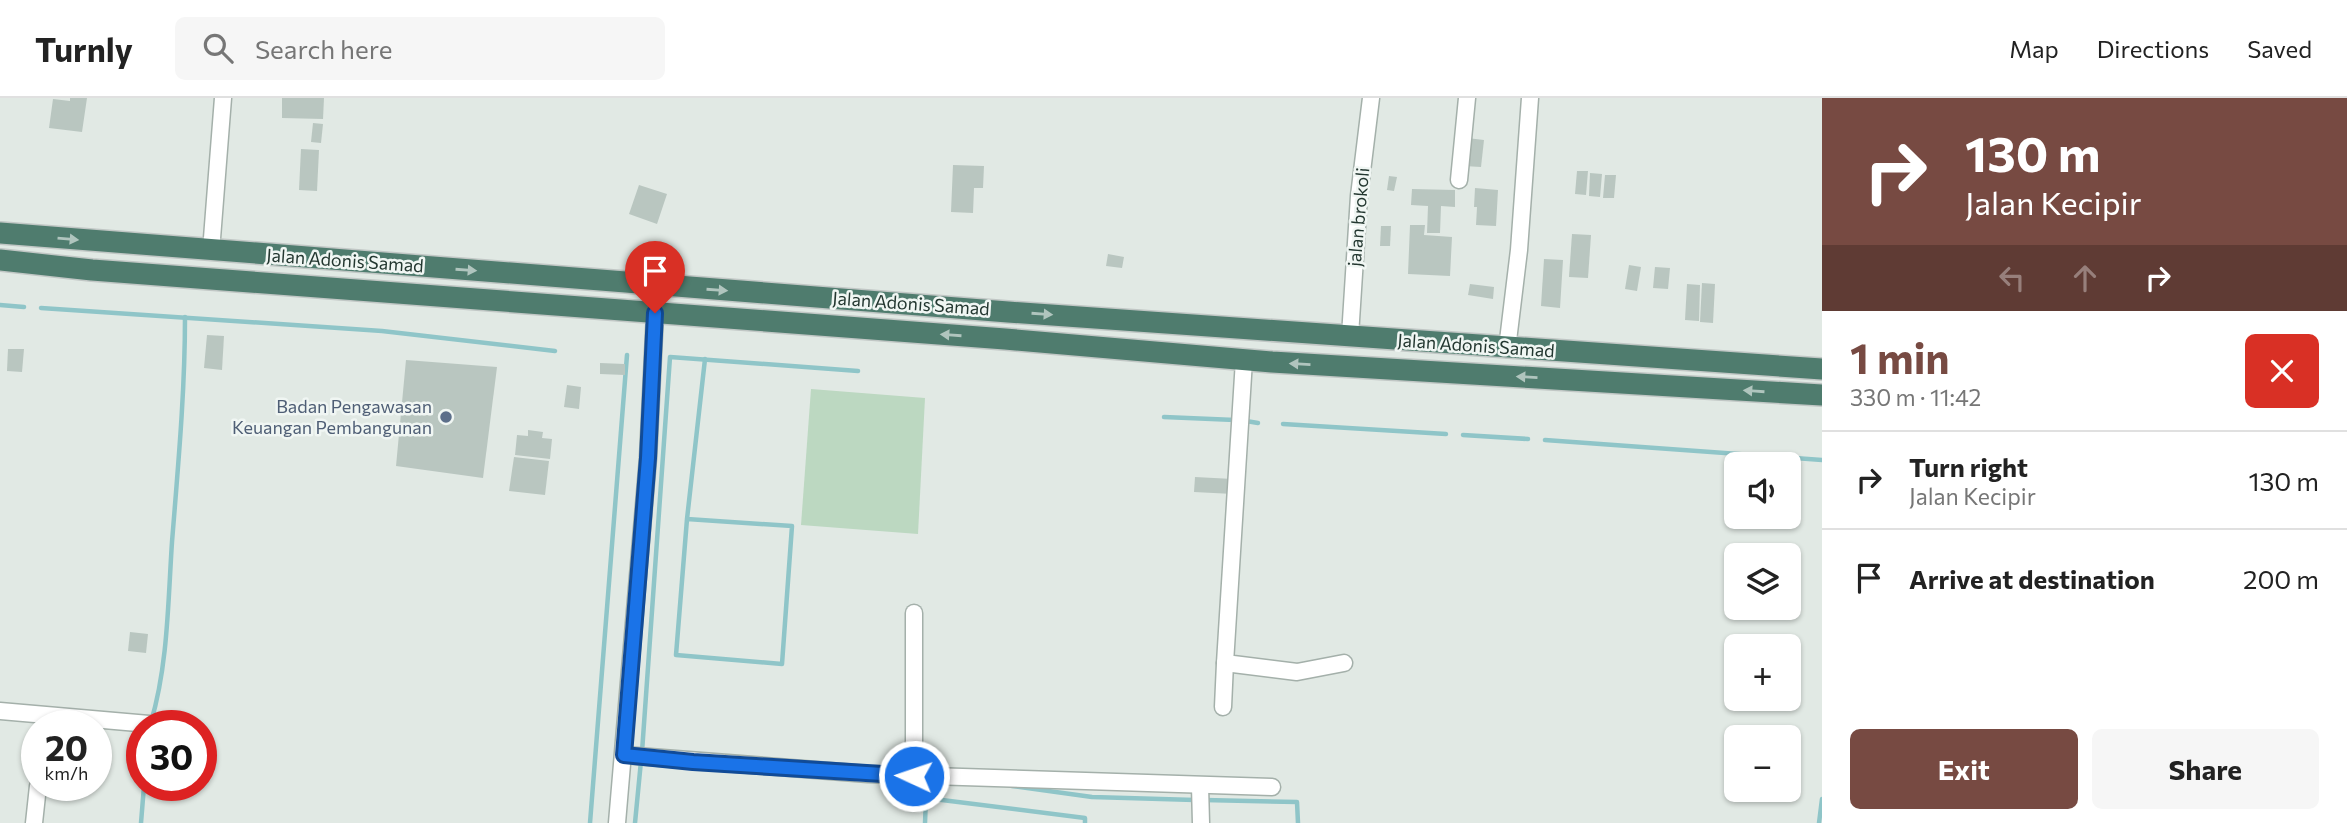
<!DOCTYPE html>
<meta charset="utf-8">
<style>
body{margin:0;font-family:Commissioner,sans-serif;background:#f6f6f6;color:#222;height:100vh;display:flex;flex-direction:column;font-size:26px;white-space:nowrap}
*{box-sizing:border-box;margin:0}
p{font-size:23px;color:#767676}
.icon{flex:none;width:38px;height:38px;fill:none;stroke:currentColor;stroke-width:2;stroke-linecap:round;stroke-linejoin:round}
.map{position:relative;flex:1;overflow:hidden}
.drawer{display:flex;flex-direction:column;background:#fff;width:525px}
.drawer>*{flex:none}
.banner{background:#774a42;color:#fff;overflow:hidden}
.buttons{position:absolute;left:1724px;top:354px;display:grid;gap:14px}
.buttons a{display:grid;place-items:center;width:77px;height:77px;border-radius:10px;background:#fff;box-shadow:0 2px 5px #0004;font-size:35px}
.speed{position:absolute;left:21px;top:612px;display:flex;gap:14px;font-size:35px;font-weight:700;text-align:center}
.speed>*{display:grid;place-content:center;width:91px;height:91px;border-radius:50%;background:#fff;box-shadow:0 2px 5px #0004;line-height:1}
.speed small{font-size:18px;font-weight:400}
.speed .limit{border:10px solid #d22;background:#fff;color:#111}
.pin{position:absolute;display:grid;place-items:center;width:60px;height:60px;color:#fff;margin:-72px -30px;border-radius:50% 50% 50% 0;rotate:-45deg;box-shadow:0 0 7px #0007}
.pin .icon{rotate:45deg}
.me{position:absolute;width:77px;margin:-38px;rotate:273deg;stroke-linejoin:round;filter:drop-shadow(0 0 5px #0008)}
.turn{display:flex;align-items:center;gap:24px;height:147px;padding:0 28px;font-size:32px}
.turn .icon{width:91px;height:91px;stroke-width:2.5}
.turn b{display:block;font-size:49px;line-height:60px}
.lanes{display:flex;align-items:center;height:66px;padding:0 28px;background:#0003;justify-content:center;gap:35px;direction:ltr}
.lanes .off{opacity:.35}
.round{display:grid;place-items:center;flex:none;width:74px;height:74px;border-radius:10px;background:#f6f6f6}
.headline{display:flex;align-items:center;justify-content:space-between;height:119px;padding:0 28px}
h1{font-size:42px;font-weight:700;line-height:52px;color:#774a42}
.cta{display:flex;gap:14px;margin-top:auto;padding:14px 28px}
.cta a{flex:1;height:80px;border-radius:10px;background:#774a42;color:#fff;font-size:28px;font-weight:700;line-height:80px;text-align:center}
.cta a+a{background:#f6f6f6;color:#222}
ul{padding:0;list-style:none}
li{display:flex;align-items:center;gap:21px;height:98px;padding:0 28px;border-top:2px solid #e0e0e0}
li div{flex:1}
li b{display:block;font-size:26px}
li em{font-style:normal}
header{display:flex;align-items:center;gap:42px;box-sizing:border-box;height:98px;padding:0 35px;background:#fff;border-bottom:2px solid #e0e0e0}
header strong{font-size:33px}
nav{display:flex;gap:38px;margin-inline-start:auto;font-size:24px}
.search{width:490px;height:63px;background:#f6f6f6;display:flex;align-items:center;gap:18px;box-sizing:border-box;padding:0 24px;border-radius:10px;color:#767676;font-size:26px}
main{display:flex;flex:1;min-height:0}
.map>svg:first-child{display:block}
.green{fill:#bcd8c1}
.lines{fill:none;stroke-linecap:round;stroke-linejoin:round}
.stream{stroke:#8fc5c8;stroke-width:4.5}
.building{fill:#b9c6c0}
.minor-casing{stroke:#a4b0aa;stroke-width:19}
.trunk-casing{stroke:#c1c7c5;stroke-width:24}
.minor{stroke:#fff;stroke-width:16}
.trunk{stroke:#4f7c6e;stroke-width:21}
.oneway{fill:#b0c5be}
.route-casing{stroke:#114b97;stroke-width:18}
.route{stroke:#1a73e8;stroke-width:12}
.service-dot{fill:#5c6f8a;stroke:#f0f6f3;stroke-width:2.5}
.labels{text-anchor:middle;stroke-width:5;stroke-linejoin:round;paint-order:stroke}
.street-label{font-size:18px;fill:#233730;stroke:#f0f6f3}
.service-label{font-size:18px;fill:#4e5e75;stroke:#f0f6f3;text-anchor:end}
</style>
<header>
<strong>Turnly</strong>
<div class="search"><svg class="icon" aria-label="search" viewBox="0 0 24 24"><circle cx="10" cy="10" r="6"/><path d="M15 15l6 6"/></svg>Search here</div>
<nav><a>Map</a><a>Directions</a><a>Saved</a></nav>
</header>
<main>
<div class="map">
<svg width="1822" height="725" viewBox="0 0 1822 725">
<rect width="100%" height="100%" fill="#e1e9e4"/>
<path class="green" d="M811 291 925 300 918 436 801 427Z"/>
<g class="lines">
<g class="stream">
<path d="M0 207 24 209"/>
<path d="M41 210 382 233 555 253"/>
<path d="M1164 319 1235 322"/>
<path d="M1246 323 1258 325"/>
<path d="M1283 326 1446 336"/>
<path d="M1463 337 1528 341"/>
<path d="M1545 342 1822 362"/>
<path d="M687 421 792 428 782 566 676 557 687 421 705 261"/>
<path d="M151 624C168 567 168 503 172 444 178 369 185 294 185 219"/>
<path d="M642 654 670 259 858 273"/>
<path d="M1012 688 1092 699 1195 702"/>
<path d="M1204 702 1297 704 1298 725"/>
<path d="M141 725 144 688"/>
<path d="M590 725 627 257"/>
<path d="M635 725 641 663"/>
<path d="M925 725 926 700 1085 720V725"/>
<path d="M1819 725 1822 701"/>
</g>
</g>
<g class="building">
<path d="M70 0H87L82 34 49 30 53 1 70 3Z"/>
<path d="M282 0H324L323 21 282 20Z"/>
<path d="M313 25 323 26 321 45 311 44Z"/>
<path d="M1467 40 1484 42 1481 69 1464 68Z"/>
<path d="M301 51 319 52 317 93 299 92Z"/>
<path d="M953 67 984 68 983 90H974L973 115 951 114Z"/>
<path d="M1577 73H1588L1586 97 1575 96Z"/>
<path d="M1590 75 1602 76 1600 99 1589 98Z"/>
<path d="M1605 77H1616L1614 100H1603Z"/>
<path d="M1389 78 1397 79 1394 93 1387 92Z"/>
<path d="M639 87 667 96 657 126 629 116Z"/>
<path d="M1475 90 1498 92 1496 128 1476 127 1477 109H1474Z"/>
<path d="M1412 91 1455 92V109L1441 108 1440 135H1427L1428 108 1411 107Z"/>
<path d="M1410 127H1425L1424 137 1452 139 1450 178 1408 176Z"/>
<path d="M1381 128H1391L1390 148H1380Z"/>
<path d="M1572 136 1591 137 1588 180 1569 179Z"/>
<path d="M1108 156 1124 159 1122 170 1106 168Z"/>
<path d="M1544 161 1563 162 1560 210 1541 208Z"/>
<path d="M1629 167 1641 169 1637 193 1625 191Z"/>
<path d="M1655 169 1670 170 1668 191 1653 190Z"/>
<path d="M1702 185 1715 186 1713 225 1700 224Z"/>
<path d="M1470 186 1494 189 1493 201 1468 197Z"/>
<path d="M1687 186 1700 187 1699 223 1685 222Z"/>
<path d="M207 237 224 238 222 272 204 270Z"/>
<path d="M8 251H24L22 274 7 273Z"/>
<path d="M406 262 497 269 483 380 396 368Z"/>
<path d="M600 265 625 266V277L600 276Z"/>
<path d="M567 287 581 289 579 311 564 309Z"/>
<path d="M528 332 543 334 542 340 552 341 550 361 515 357 517 337 528 338Z"/>
<path d="M514 359 549 363 545 397 509 393Z"/>
<path d="M1195 379 1233 381V396L1194 394Z"/>
<path d="M130 534 148 536 146 555 128 553Z"/>
</g>
<g class="lines">
<g class="minor-casing">
<g id="minor">
<path d="M1459 82 1467 0"/>
<path d="M211 153 223 0"/>
<path d="M1350 238 1359 98 1371 0"/>
<path d="M1507 251 1519 152 1530 0"/>
<path d="M1244 262 1225 565 1297 574 1344 565"/>
<path d="M1223 609 1225 565"/>
<path d="M0 613 172 628"/>
<path d="M624 657 868 676 1272 689"/>
<path d="M914 678V515"/>
<path d="M1200 688 1201 725"/>
<path d="M34 725 38 688"/>
<path d="M617 725 648 360 655 215"/>
</g>
</g>
<g class="trunk-casing">
<g id="trunk">
<path d="M0 135 1008 214 1822 271"/>
<path d="M0 162 92 172 1005 241 1272 264 1822 297"/>
</g>
</g>
<use href="#minor" class="minor"/>
<use href="#trunk" class="trunk"/>
</g>
<defs><path id="oneway-solid" d="M-6-.8H1V-3.2L6.5 0L1 3.2V.8H-6Z" transform="scale(1.75)"/></defs>
<g class="oneway">
<use href="#oneway-solid" transform="translate(68 141) rotate(5)"/>
<use href="#oneway-solid" transform="translate(466 172) rotate(4)"/>
<use href="#oneway-solid" transform="translate(717 192) rotate(4)"/>
<use href="#oneway-solid" transform="translate(1042 216) rotate(4)"/>
<use href="#oneway-solid" transform="translate(951 237) rotate(-176)"/>
<use href="#oneway-solid" transform="translate(1300 266) rotate(-177)"/>
<use href="#oneway-solid" transform="translate(1527 279) rotate(-177)"/>
<use href="#oneway-solid" transform="translate(1754 293) rotate(-176)"/>
</g>
<g class="lines">
<g class="route-casing">
<path id="route" d="M655 215 648 360 624 657 693 664 914 678"/>
</g>
<use href="#route" class="route"/>
</g>
<circle class="service-dot" cx="446" cy="319" r="7"/>
<g class="labels">
<g class="street-label">
<text transform="translate(1359 119) rotate(-85)" y="6">jalan brokoli</text>
<text transform="translate(345 163) rotate(4)" y="6">Jalan Adonis Samad</text>
<text transform="translate(911 206) rotate(4)" y="6">Jalan Adonis Samad</text>
<text transform="translate(1476 248) rotate(4)" y="6">Jalan Adonis Samad</text>
</g>
<g class="service-label">
<text x="432" y="315">Badan Pengawasan<tspan x="432" dy="21">Keuangan Pembangunan</tspan></text>
</g>
</g>
</svg>
<div class="buttons">
<a><svg class="icon" aria-label="sound" viewBox="0 0 24 24"><path d="M4 9h4l5-4v14l-5-4H4zM17 9q2 3 0 6"/></svg></a>
<a><svg class="icon" aria-label="layers" viewBox="0 0 24 24"><path d="M12 4l9 5-9 5-9-5zM3 14l9 5 9-5"/></svg></a>
<a>+</a>
<a>−</a>
</div>
<div class="speed"><div>20<small>km/h</small></div><div class="limit">30</div></div>
<div class="pin" style="left:655px;top:215px;background:#d93025"><svg class="icon" aria-label="arrive" viewBox="0 0 24 24"><path d="M6 21V4h12l-3 4 3 4H6"/></svg></div>
<svg class="me" style="left:914px;top:678px" viewBox="-20 -20 40 40"><circle r="17" fill="#1a73e8" stroke="#fff" stroke-width="3"/><path d="M0-11L8 9 0 5-8 9z" fill="#fff"/></svg>
</div>
<section class="drawer">
<div class="banner">
<div class="turn"><svg class="icon" aria-label="right" viewBox="0 0 24 24"><path d="M7 20v-9h11M14 6l5 5-5 5"/></svg><div><b>130 m</b>Jalan Kecipir</div></div>
<div class="lanes"><svg class="icon off" aria-label="left" viewBox="0 0 24 24"><path d="M17 20v-9H6M10 6l-5 5 5 5"/></svg><svg class="icon off" aria-label="ahead" viewBox="0 0 24 24"><path d="M12 20V5M6 11l6-6 6 6"/></svg><svg class="icon" aria-label="right" viewBox="0 0 24 24"><path d="M7 20v-9h11M14 6l5 5-5 5"/></svg></div>
</div>
<div class="headline"><div><h1>1 min</h1><p>330 m · 11:42</p></div><a class="round" style="background:#d93025;color:#fff"><svg class="icon" aria-label="close" viewBox="0 0 24 24"><path d="M6 6l12 12M18 6L6 18"/></svg></a></div>
<ul>
<li><svg class="icon" aria-label="right" viewBox="0 0 24 24"><path d="M7 20v-9h11M14 6l5 5-5 5"/></svg><div><b>Turn right</b><p>Jalan Kecipir</p></div><em>130 m</em></li>
<li><svg class="icon" aria-label="arrive" viewBox="0 0 24 24"><path d="M6 21V4h12l-3 4 3 4H6"/></svg><div><b>Arrive at destination</b></div><em>200 m</em></li>
</ul>
<div class="cta"><a>Exit</a><a>Share</a></div>
</section>
</main>
